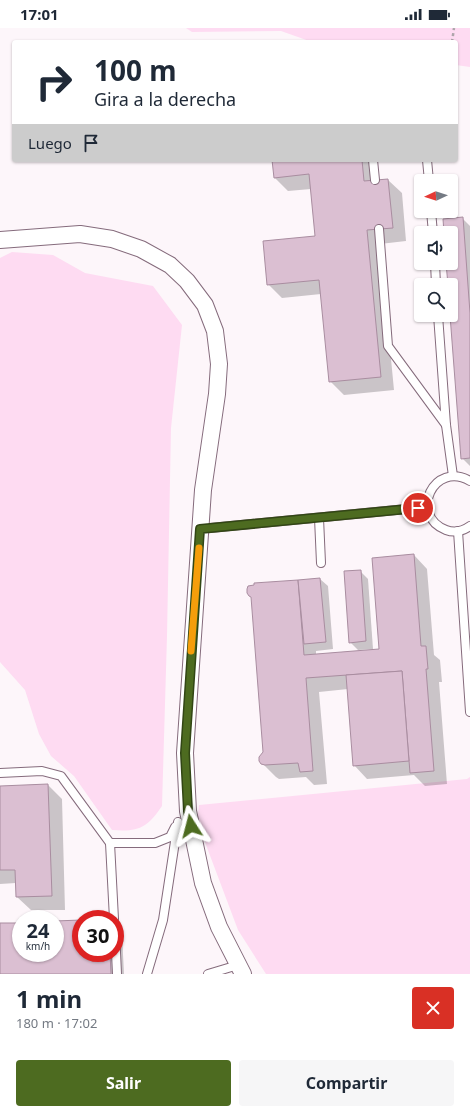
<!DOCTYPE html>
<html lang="es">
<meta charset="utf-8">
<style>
body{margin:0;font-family:"Noto Sans",sans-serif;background:#f6f6f7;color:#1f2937;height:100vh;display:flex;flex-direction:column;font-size:15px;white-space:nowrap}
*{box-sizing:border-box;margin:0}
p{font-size:13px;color:#747a83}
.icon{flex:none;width:22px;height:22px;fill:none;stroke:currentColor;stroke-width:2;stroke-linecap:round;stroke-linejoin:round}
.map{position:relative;height:946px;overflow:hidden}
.side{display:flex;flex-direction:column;background:#fff;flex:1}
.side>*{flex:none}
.top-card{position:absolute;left:12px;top:12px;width:446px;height:122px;border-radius:4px;box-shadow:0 1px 3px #0004;background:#fff;color:#1f2937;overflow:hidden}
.needle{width:26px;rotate:266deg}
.fabs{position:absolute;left:414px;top:146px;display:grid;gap:8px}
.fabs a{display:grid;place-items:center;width:44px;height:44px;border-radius:4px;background:#fff;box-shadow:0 1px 3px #0004;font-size:20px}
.speed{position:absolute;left:12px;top:882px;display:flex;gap:8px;font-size:20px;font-weight:700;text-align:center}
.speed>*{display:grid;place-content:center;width:52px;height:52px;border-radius:50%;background:#fff;box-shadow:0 1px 3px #0004;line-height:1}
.speed small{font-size:10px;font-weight:400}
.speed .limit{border:6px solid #d22;background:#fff;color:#111}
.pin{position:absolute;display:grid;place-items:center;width:34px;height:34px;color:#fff;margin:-17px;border:2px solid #fff;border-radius:50%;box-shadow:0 1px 4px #0007}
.me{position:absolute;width:44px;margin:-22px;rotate:351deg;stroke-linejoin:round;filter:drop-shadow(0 0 3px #0008)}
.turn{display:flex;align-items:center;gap:14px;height:84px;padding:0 16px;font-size:18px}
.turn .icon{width:52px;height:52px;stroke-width:2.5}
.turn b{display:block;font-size:28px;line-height:34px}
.then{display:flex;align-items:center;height:38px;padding:0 16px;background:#0003;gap:8px;font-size:15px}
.round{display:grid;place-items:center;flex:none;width:42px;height:42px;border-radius:4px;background:#f6f6f7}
.head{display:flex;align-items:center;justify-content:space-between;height:68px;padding:0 16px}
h1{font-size:24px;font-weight:700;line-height:30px}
.button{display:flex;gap:8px;margin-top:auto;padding:8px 16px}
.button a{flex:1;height:46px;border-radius:4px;background:#4d6b20;color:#fff;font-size:16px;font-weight:700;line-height:46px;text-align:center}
.button a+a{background:#f6f6f7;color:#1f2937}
.status{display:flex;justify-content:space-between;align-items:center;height:28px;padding:0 20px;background:#fff;direction:ltr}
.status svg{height:11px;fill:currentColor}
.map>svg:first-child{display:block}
.green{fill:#fedbf2}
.shadow{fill:#0003}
.building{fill:#dbbfd2;stroke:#a98da0}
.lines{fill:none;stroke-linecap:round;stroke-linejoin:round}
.lane-casing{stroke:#856b7c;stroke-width:10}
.street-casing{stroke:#856b7c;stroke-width:18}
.path{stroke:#aea5ab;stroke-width:2.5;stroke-dasharray:3 3;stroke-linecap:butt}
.lane{stroke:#fff;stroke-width:8}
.street{stroke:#fff;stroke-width:16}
.route-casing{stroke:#324615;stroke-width:10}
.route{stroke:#4d6b20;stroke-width:7}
.slow{stroke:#f59e0b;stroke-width:7}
</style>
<div class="status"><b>17:01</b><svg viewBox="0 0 49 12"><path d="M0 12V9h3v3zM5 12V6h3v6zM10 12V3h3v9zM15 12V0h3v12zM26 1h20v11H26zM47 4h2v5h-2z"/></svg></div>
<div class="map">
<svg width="470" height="946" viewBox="0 0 470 946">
<rect width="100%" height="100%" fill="#fdf6fa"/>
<g class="green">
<path d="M186 0H470V39L456 37V14H312L281 3 192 4Z"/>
<path d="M12 224 53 227 85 245 153 258 182 297 171 400 167 608 162 778C147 800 139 804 112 802L74 748 51 728 39 706 25 662 0 634V230Z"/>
<path d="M470 749V946H266L238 902 197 793 199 777 467 751Z"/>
</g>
<g class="shadow">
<path d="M273 132H373L375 153 388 152 402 165 406 213 380 216 394 362 344 367 330 353 321 266 282 270 268 256 316 209 311 161 288 163 275 150Z"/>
<path d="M462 190 470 198V438L462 430 451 257H449L447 235H451V205H445Z"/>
<path d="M414 527 427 541 434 627 440 632 442 654H439L447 756 425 758 414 747 367 751 354 737 348 661 319 664 327 756 314 757 306 749 279 751 276 749 262 735 264 725 255 556 320 551 328 558 333 621 316 623V627L380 622Z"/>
<path d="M360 543 368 551 373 621 358 622 350 614Z"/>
<path d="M48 757 62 771 65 882H31L17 869 16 855 0 856V759Z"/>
<path d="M81 893V925H115V899L122 906 124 946H0V896H21V925H55V894Z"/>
</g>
<g class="building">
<path d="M272 132H362L364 153 388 151 393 200 367 202 381 349 329 354 319 252 267 257 263 213 315 208 309 146 274 150Z"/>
<path d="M463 189 470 285V430L461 431 450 287 451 257H448L446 235H451V205H444L443 191Z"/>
<path d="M414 526 421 618H426L428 641H426L434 743 410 745 402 643 306 650 313 743 300 744 298 735 265 737 261 736 259 733V729L263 724 251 569 249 568 247 565V561L248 558 254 557V555L298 552 304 627 379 621 372 530Z"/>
<path d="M361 542 366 613 349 615 344 543Z"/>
<path d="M320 550 326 614 304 616 298 552Z"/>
<path d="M402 643 409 733 353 738 346 647Z"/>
<path d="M48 756 52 868 16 869 15 842H0V758Z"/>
<path d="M81 892V925H110L111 946H0V895H21V925H55V893Z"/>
</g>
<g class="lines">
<g class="lane-casing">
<g id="lane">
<path d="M373 132 375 152"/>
<path d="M427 132 429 153"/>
<path d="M431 183 433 205"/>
<path d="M379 201 388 318 446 397"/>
<path d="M435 235 436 257"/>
<path d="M438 287 446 397 453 448"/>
<path d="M470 453C434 432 408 487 446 502 454 505 463 503 470 498"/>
<path d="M319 490 321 535"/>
<path d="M200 501 427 479"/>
<path d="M458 503 470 684"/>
<path d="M0 745 42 743 61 748 110 815 114 891"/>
<path d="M110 815H155L170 809 175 799"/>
<path d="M115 903 117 946"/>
<path d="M147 946 163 892 178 794"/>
<path d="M208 946 238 937"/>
</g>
</g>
<g class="street-casing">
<path id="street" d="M0 212 80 206 112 211 141 221 170 237 187 253 205 277 215 303 219 336 217 366 203 462 185 725 188 783 203 855 219 899 243 946"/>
</g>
<path class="path" d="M452 14 454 0"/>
<use href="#lane" class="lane"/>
<use href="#street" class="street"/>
</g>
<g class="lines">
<g class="route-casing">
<path id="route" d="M191 798 188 783 185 725 200 501 418 480"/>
</g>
<use href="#route" class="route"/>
<path class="slow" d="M191 623 199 520"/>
</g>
</svg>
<div class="fabs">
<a><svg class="needle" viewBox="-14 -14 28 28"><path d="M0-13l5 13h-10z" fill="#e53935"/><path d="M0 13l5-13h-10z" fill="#747a83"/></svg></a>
<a><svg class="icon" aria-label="sound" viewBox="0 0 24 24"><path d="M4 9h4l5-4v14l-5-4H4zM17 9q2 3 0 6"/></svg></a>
<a><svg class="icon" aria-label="search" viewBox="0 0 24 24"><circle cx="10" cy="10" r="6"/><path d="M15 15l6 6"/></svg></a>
</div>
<div class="speed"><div>24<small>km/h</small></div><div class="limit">30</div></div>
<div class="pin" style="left:418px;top:480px;background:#d93025"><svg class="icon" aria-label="arrive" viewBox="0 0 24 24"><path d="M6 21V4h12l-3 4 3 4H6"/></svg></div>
<svg class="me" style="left:191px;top:798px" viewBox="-20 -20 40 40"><path d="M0-17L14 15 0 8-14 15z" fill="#4d6b20" stroke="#fff" stroke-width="4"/></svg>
<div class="top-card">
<div class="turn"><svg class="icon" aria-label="right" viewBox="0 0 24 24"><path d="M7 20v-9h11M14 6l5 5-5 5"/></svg><div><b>100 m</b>Gira a la derecha</div></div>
<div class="then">Luego<svg class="icon" aria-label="arrive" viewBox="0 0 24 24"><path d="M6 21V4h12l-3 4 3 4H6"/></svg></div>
</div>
</div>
<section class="side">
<div class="head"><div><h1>1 min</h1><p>180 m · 17:02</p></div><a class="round" style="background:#d93025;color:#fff"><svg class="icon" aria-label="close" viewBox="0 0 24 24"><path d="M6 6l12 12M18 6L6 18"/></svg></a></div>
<div class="button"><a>Salir</a><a>Compartir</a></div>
</section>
